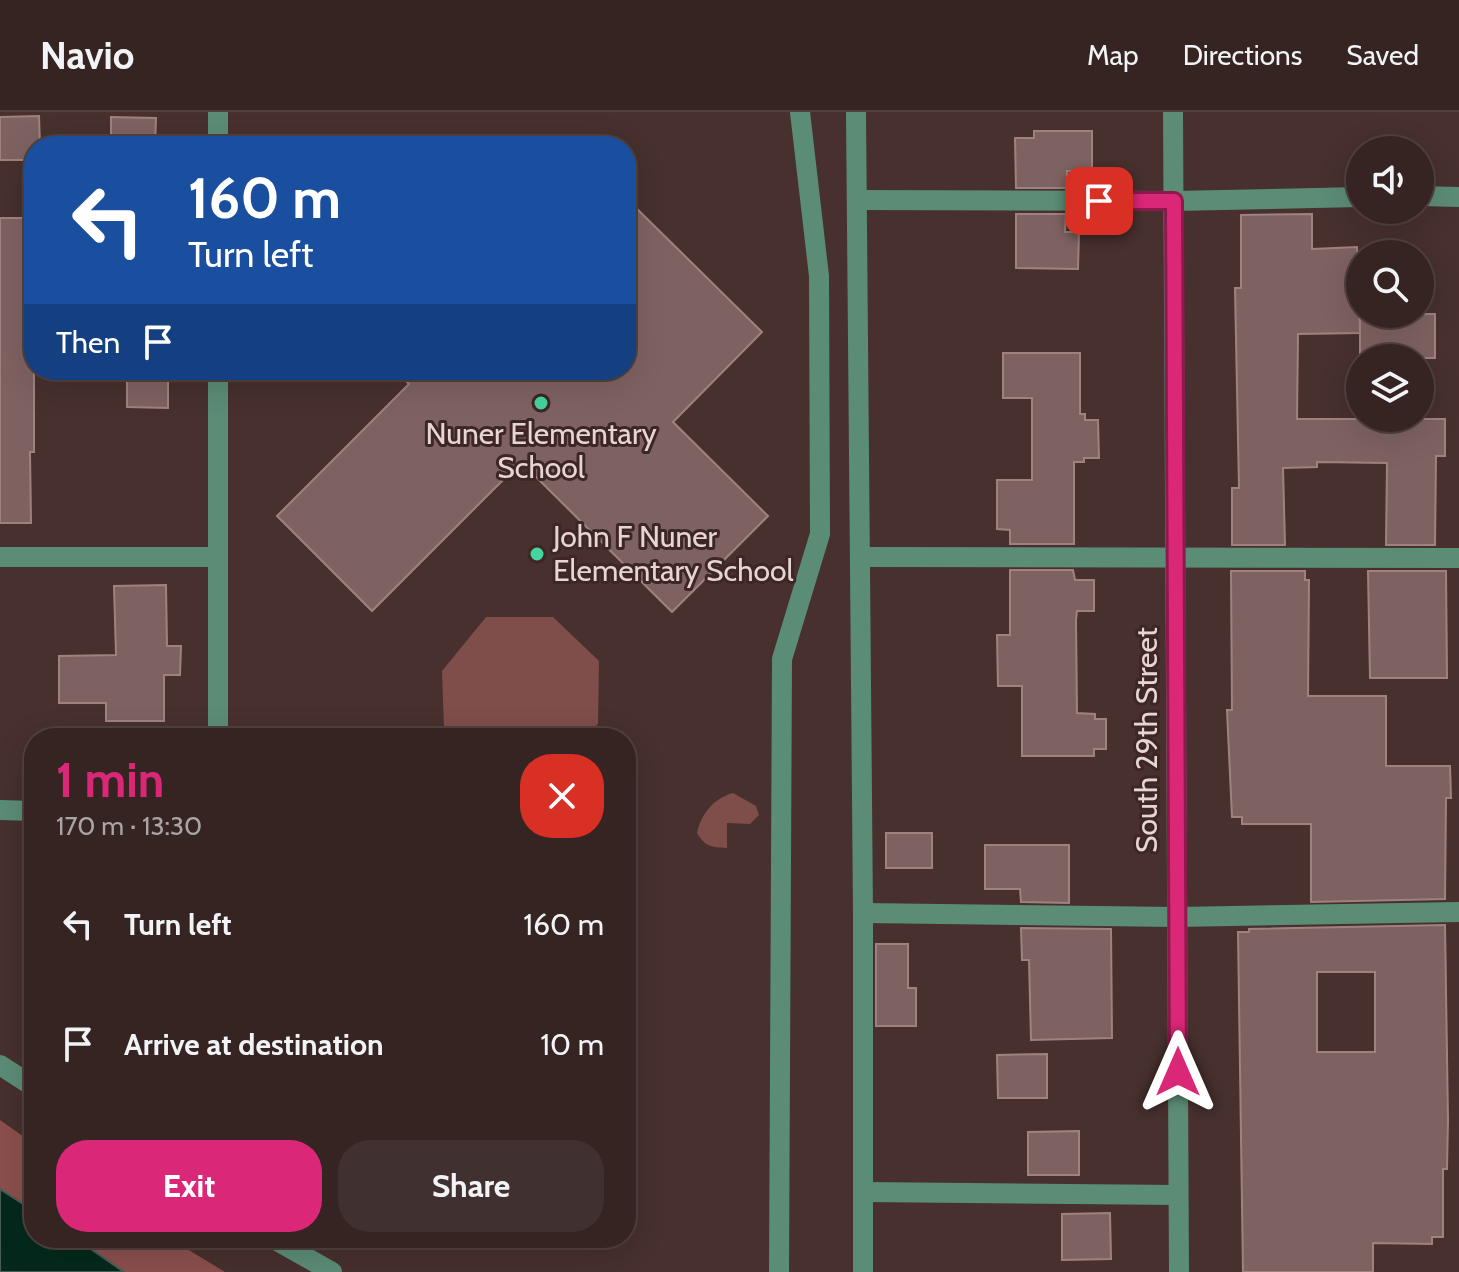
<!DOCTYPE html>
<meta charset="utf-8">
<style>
body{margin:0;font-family:Cabin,sans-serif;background:#40302f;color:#f1f3f6;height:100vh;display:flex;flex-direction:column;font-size:30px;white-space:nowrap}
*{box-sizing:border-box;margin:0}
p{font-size:26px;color:#aaa4a5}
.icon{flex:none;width:44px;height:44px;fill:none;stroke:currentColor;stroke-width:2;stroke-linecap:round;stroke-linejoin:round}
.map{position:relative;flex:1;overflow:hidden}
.panel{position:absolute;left:24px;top:616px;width:612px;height:520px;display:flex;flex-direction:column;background:#352422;border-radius:32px;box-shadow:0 8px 32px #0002,0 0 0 2px #4f4140}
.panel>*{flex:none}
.hud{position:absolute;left:24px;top:24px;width:612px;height:244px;border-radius:32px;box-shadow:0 8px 32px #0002,0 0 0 2px #4f4140;background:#1a4fa0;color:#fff;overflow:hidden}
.tools{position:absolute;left:1346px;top:24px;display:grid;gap:16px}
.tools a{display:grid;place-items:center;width:88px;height:88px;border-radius:50%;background:#352422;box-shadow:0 8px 32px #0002,0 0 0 2px #4f4140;font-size:40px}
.pin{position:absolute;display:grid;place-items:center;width:68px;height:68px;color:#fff;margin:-34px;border-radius:16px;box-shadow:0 4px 12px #0006}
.me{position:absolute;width:88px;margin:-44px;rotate:0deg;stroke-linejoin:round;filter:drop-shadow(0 0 6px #0008)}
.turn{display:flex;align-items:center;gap:28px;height:168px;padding:0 32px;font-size:36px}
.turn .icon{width:104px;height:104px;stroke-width:2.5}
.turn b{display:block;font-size:56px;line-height:68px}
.then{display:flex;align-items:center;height:76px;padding:0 32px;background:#0003;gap:16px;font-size:30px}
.round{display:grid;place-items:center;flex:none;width:84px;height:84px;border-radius:32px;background:#40302f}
.overview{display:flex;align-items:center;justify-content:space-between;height:136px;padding:0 32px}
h1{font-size:48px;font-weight:700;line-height:60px;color:#db2777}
.primary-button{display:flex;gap:16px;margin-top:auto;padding:16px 32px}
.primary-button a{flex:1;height:92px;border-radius:32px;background:#db2777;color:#fff;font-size:32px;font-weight:700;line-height:92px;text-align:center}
.primary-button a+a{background:#40302f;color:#f1f3f6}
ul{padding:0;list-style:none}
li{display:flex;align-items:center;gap:24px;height:120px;padding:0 32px}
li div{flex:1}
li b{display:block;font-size:30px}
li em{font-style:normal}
header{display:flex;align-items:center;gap:48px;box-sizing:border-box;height:112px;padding:0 40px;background:#352422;border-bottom:2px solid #4f4140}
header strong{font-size:38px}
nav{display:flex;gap:44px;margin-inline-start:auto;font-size:28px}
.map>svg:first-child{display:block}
.green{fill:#7f4d4a}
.forest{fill:#8b4f4d}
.water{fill:#04291c;stroke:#485d53;stroke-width:2}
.building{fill:#7e6261;stroke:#9f8280;stroke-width:2;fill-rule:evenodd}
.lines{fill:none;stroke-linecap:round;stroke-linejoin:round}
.minor{stroke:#5b8c76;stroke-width:20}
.route-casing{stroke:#8e194d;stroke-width:20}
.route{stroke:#db2777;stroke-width:14}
.poi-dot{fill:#44d49f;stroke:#3d2624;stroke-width:3}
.labels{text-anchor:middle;stroke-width:6;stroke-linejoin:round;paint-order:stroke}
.poi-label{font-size:30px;fill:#e5d5d3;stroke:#3d2624}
.street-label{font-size:30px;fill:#e5d5d3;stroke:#3d2624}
</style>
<header>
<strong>Navio</strong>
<nav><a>Map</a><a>Directions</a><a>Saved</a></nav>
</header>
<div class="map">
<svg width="1459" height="1160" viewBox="0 0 1459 1160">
<rect width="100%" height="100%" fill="#47302e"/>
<g class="green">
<path d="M486 505H553L599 549 598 612 584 626H453L444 617 442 559Z"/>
<path d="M733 681 756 694 759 703 750 712 727 711V736C712 735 705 735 697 721 701 702 714 686 733 681Z"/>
</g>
<g class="forest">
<path d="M0 1008 34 1032V1100L0 1077Z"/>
<path d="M73 1126H169L225 1160H123Z"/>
</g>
<path class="water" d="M0 1077 34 1099V1126H75L124 1160H0Z"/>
<g class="building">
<path d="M39 4 40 34H34V48H0V5Z"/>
<path d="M111 5 156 6 155 34H111Z"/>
<path d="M1034 19H1092V60L1067 59V76H1016L1015 26H1034Z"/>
<path d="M626 86 762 220 673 310 768 404 672 500 521 350 372 499 277 404 409 272 395 258H626Z"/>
<path d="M1016 102H1066L1065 120H1079L1078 157 1016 156Z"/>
<path d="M1312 102V137L1357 135 1360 221 1298 222 1297 307H1445V344H1436L1435 433H1386L1387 351 1317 350V355L1283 356 1285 433H1232V376H1239L1235 176H1241V103Z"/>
<path d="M0 106H34V340H30L31 411H0Z"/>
<rect x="1360" y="202" width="75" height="44"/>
<path d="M1003 241H1080V302H1085V308H1098L1099 346H1084V350H1074V432H1010V418L997 417V368H1032V286H1003Z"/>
<path d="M127 265 168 266V296L127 295Z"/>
<path d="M1010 458H1073L1075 468H1094V499H1077L1076 508 1077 601 1095 602V607H1106V637H1094V644H1022V574H998L997 523H1010Z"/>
<path d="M1231 459H1305V468H1309L1308 584H1386V654H1450L1451 686H1446L1445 787 1311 790V712H1242V705H1232L1227 598H1232Z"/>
<path d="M1368 459H1446L1447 566H1370Z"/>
<path d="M166 473 167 534H181L180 563H164V609H106V591H59V544L116 543 114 474Z"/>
<rect x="886" y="721" width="46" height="35"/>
<path d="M985 733H1069V791L1021 790 1020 777H985Z"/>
<path d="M1445 813 1448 1008 1447 1057H1443V1125H1432V1132L1373 1131V1160H1243L1238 820H1249V817ZM1317 860H1375V940H1317Z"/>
<path d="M1021 816 1111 817 1112 926 1031 928 1029 848H1022Z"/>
<path d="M876 832H908V876H916V914H876Z"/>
<path d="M1047 942V986H998L997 943Z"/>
<path d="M1079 1019V1063H1028V1020Z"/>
<path d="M1110 1101 1111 1147 1062 1148V1102Z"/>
</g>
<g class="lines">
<g class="minor">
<path d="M218 0V34"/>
<path d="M856 0 863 801V1160"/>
<path d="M1173 0 1179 1160"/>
<path d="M1420 84 1459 85"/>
<path d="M857 88 1174 89 1360 85"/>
<path d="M218 258V626"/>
<path d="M0 445H218"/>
<path d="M861 445 1459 446"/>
<path d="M0 698 34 699"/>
<path d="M863 801 1177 805 1459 800"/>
<path d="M0 953 34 975"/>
<path d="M864 1080 1178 1083"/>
<path d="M272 1126 332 1160"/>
<path d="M779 1160 782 547 820 422 819 164 800 0"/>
</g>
</g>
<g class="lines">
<g class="route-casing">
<path id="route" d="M1099 89H1174L1178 960"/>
</g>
<use href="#route" class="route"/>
</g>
<g class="poi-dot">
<circle cx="541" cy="291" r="8"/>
<circle cx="537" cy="442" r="8"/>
</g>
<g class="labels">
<g class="poi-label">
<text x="541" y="332">Nuner Elementary<tspan x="541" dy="34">School</tspan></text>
<text x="553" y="435" text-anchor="start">John F Nuner<tspan x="553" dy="34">Elementary School</tspan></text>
</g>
<g class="street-label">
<text transform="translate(1147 628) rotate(-90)" y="10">South 29th Street</text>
</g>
</g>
</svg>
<div class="tools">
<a><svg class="icon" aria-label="sound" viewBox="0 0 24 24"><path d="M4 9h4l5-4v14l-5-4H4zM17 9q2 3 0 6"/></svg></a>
<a><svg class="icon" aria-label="search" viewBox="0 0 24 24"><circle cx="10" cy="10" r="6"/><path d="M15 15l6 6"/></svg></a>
<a><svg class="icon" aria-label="layers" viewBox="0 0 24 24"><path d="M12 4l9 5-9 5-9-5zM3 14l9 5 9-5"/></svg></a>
</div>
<div class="pin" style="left:1099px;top:89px;background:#d93025"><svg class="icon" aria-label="arrive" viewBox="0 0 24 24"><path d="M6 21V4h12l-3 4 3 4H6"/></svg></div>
<svg class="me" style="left:1178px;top:960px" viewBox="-20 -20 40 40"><path d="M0-17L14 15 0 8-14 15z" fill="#db2777" stroke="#fff" stroke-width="4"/></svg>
<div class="hud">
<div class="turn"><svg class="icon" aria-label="left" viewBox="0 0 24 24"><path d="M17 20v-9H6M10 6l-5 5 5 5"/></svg><div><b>160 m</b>Turn left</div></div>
<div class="then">Then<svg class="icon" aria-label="arrive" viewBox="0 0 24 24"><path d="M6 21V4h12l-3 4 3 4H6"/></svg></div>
</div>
<section class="panel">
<div class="overview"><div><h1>1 min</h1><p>170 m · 13:30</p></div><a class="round" style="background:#d93025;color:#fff"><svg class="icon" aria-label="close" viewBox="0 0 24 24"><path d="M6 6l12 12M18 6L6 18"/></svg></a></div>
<ul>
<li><svg class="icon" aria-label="left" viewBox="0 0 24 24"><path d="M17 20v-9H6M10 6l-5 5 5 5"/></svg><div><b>Turn left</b></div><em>160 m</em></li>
<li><svg class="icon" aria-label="arrive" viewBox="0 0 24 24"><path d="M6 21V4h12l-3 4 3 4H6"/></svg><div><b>Arrive at destination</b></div><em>10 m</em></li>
</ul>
<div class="primary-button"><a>Exit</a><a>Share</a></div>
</section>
</div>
